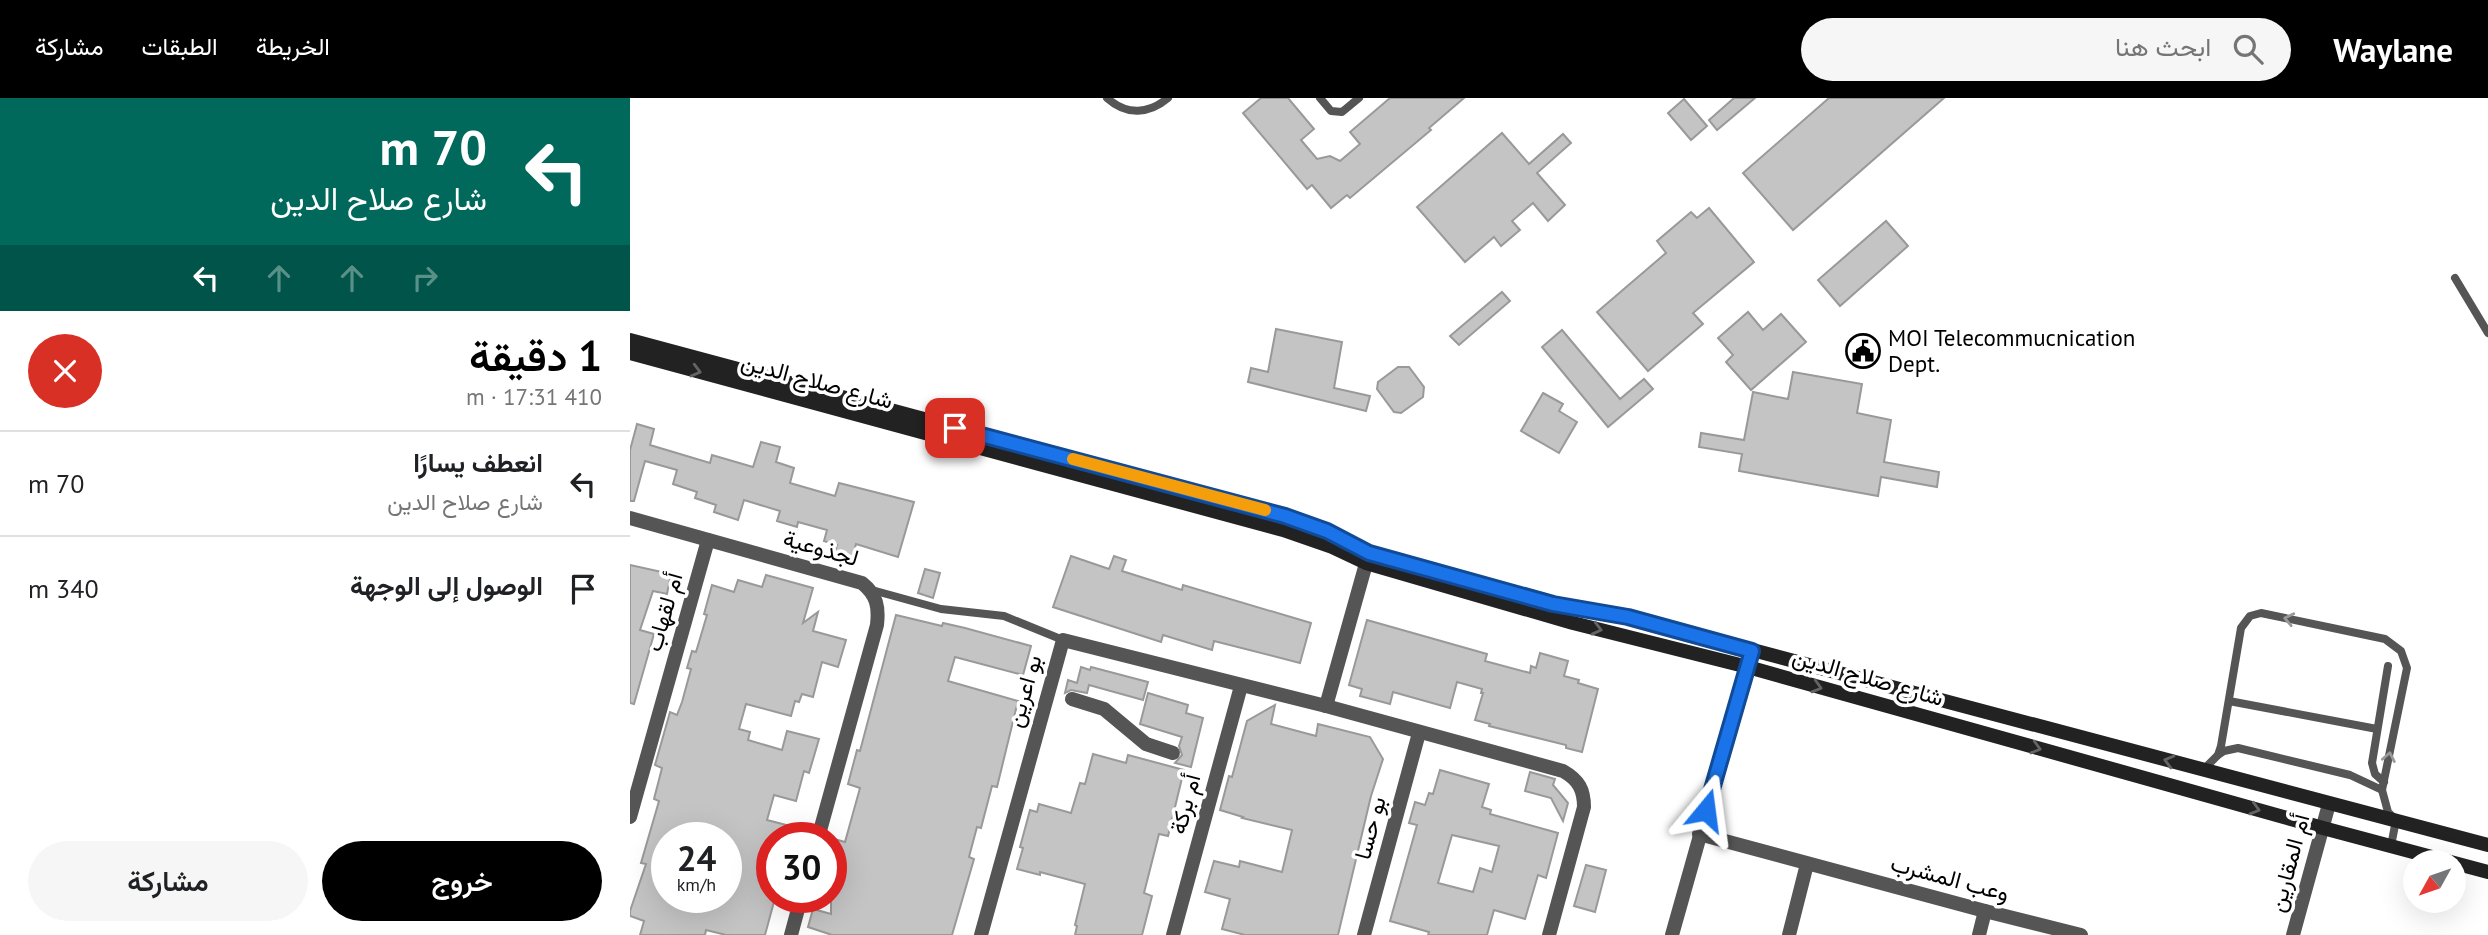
<!DOCTYPE html>
<html lang="ar">
<meta charset="utf-8">
<style>
body{margin:0;font-family:"PT Sans",Vazirmatn,sans-serif;background:#f6f6f6;color:#202124;direction:rtl;height:100vh;display:flex;flex-direction:column;font-size:26px;white-space:nowrap}
*{box-sizing:border-box;margin:0}
p{font-size:23px;color:#757577}
.icon{flex:none;width:38px;height:38px;fill:none;stroke:currentColor;stroke-width:2;stroke-linecap:round;stroke-linejoin:round}
.map{position:relative;flex:1;overflow:hidden;direction:ltr}
.sheet{display:flex;flex-direction:column;background:#fff;width:630px}
.sheet>*{flex:none}
.hud{background:#00695c;color:#fff;overflow:hidden}
.needle{width:46px;rotate:230deg}
.buttons{position:absolute;left:1773px;top:752px;display:grid;gap:14px}
.buttons a{display:grid;place-items:center;width:63px;height:63px;border-radius:50%;background:#fff;box-shadow:0 7px 28px #0002;font-size:35px}
.speed{position:absolute;left:21px;top:724px;display:flex;gap:14px;font-size:35px;font-weight:700;text-align:center}
.speed>*{display:grid;place-content:center;width:91px;height:91px;border-radius:50%;background:#fff;box-shadow:0 7px 28px #0002;line-height:1}
.speed small{font-size:18px;font-weight:400}
.speed .limit{border:10px solid #d22;background:#fff;color:#111}
.pin{position:absolute;display:grid;place-items:center;width:60px;height:60px;color:#fff;margin:-30px;border-radius:14px;box-shadow:0 4px 10px #0006}
.me{position:absolute;width:77px;margin:-38px;rotate:16deg;stroke-linejoin:round;filter:drop-shadow(0 0 5px #0008)}
.turn{display:flex;align-items:center;gap:24px;height:147px;padding:0 28px;font-size:32px}
.turn .icon{width:91px;height:91px;stroke-width:2.5}
.turn b{display:block;font-size:49px;line-height:60px}
.lanes{display:flex;align-items:center;height:66px;padding:0 28px;background:#0003;justify-content:center;gap:35px;direction:ltr}
.lanes .off{opacity:.35}
.round{display:grid;place-items:center;flex:none;width:74px;height:74px;border-radius:37px;background:#f6f6f6}
.summary{display:flex;align-items:center;justify-content:space-between;height:119px;padding:0 28px}
h1{font-size:42px;font-weight:600;line-height:52px;color:#000}
.button{display:flex;gap:14px;margin-top:auto;padding:14px 28px}
.button a{flex:1;height:80px;border-radius:42px;background:#000;color:#fff;font-size:28px;font-weight:600;line-height:80px;text-align:center}
.button a+a{background:#f6f6f6;color:#202124}
ul{padding:0;list-style:none}
li{display:flex;align-items:center;gap:21px;height:105px;padding:0 28px;border-top:2px solid #e0e0e0}
li div{flex:1}
li b{display:block;font-size:26px}
li em{font-style:normal}
header{display:flex;align-items:center;gap:42px;box-sizing:border-box;height:98px;padding:0 35px;background:#000;color:#fff}
header strong{font-size:33px}
nav{display:flex;gap:38px;margin-inline-start:auto;font-size:24px}
.search{width:490px;height:63px;background:#f6f6f6;display:flex;align-items:center;gap:18px;box-sizing:border-box;padding:0 24px;border-radius:38px;color:#757577;font-size:26px}
main{display:flex;flex:1;min-height:0}
.map>svg:first-child{display:block}
.building{fill:#c4c4c4;stroke:#999;stroke-width:2;fill-rule:evenodd}
.lines{fill:none;stroke-linecap:round;stroke-linejoin:round}
.lane{stroke:#555;stroke-width:8}
.street{stroke:#555;stroke-width:14}
.secondary{stroke:#222;stroke-width:14}
.oneway{stroke:#646464}
.oneway2{stroke:#999}
.route-casing{stroke:#114b97;stroke-width:18}
.route{stroke:#1a73e8;stroke-width:12}
.slow{stroke:#f59e0b;stroke-width:12}
.labels{text-anchor:middle;stroke-width:7;stroke-linejoin:round;paint-order:stroke}
.poi-label{font-size:23px;fill:#000;stroke:#fff;text-anchor:start}
.street-label{font-size:23px;fill:#000;stroke:#fff}
</style>
<header>
<strong>Waylane</strong>
<div class="search"><svg class="icon" aria-label="search" viewBox="0 0 24 24"><circle cx="10" cy="10" r="6"/><path d="M15 15l6 6"/></svg>ابحث هنا</div>
<nav><a>الخريطة</a><a>الطبقات</a><a>مشاركة</a></nav>
</header>
<main>
<div class="map">
<svg width="1858" height="837" viewBox="0 0 1858 837">
<rect width="100%" height="100%" fill="#fff"/>
<g class="building">
<path d="M631 0H658L684 31 671 42 687 61 700 58 710 63 730 46 720 34 760 0H834L799 30 801 32 720 100 717 97 701 110 682 87 677 91 613 15Z"/>
<path d="M1104 0H1125L1087 32 1079 22Z"/>
<path d="M1199 0H1314L1163 132 1113 75Z"/>
<path d="M1054 1 1077 28 1061 42 1038 15Z"/>
<path d="M872 35 899 66 933 36 941 45 907 75 935 107 918 123 903 105 882 123 890 132 871 148 864 139 835 164 787 109Z"/>
<path d="M1079 110 1124 164 1063 215 1073 226 1018 273 967 214 1036 155 1027 143 1061 114 1067 120Z"/>
<path d="M1256 123 1278 148 1210 208 1188 182Z"/>
<path d="M872 194 880 203 829 247 820 238Z"/>
<path d="M1118 214 1133 232 1151 216 1176 244 1121 292 1096 264 1103 257 1088 240Z"/>
<path d="M646 231 712 244 704 290 740 298 736 313 618 284 621 270 638 274Z"/>
<path d="M932 232 990 301 1014 281 1023 291 978 329 912 249Z"/>
<path d="M768 269H779L794 289 793 299 771 315 764 314 747 291 748 284Z"/>
<path d="M1163 274 1232 286 1227 315 1261 322 1254 364 1309 374 1307 389 1251 379 1248 398 1109 373 1112 356 1069 349 1071 335 1114 342 1123 294 1158 301Z"/>
<path d="M913 295 933 306 929 313 947 324 929 355 891 333Z"/>
<path d="M7 326 24 331 20 347 80 365 82 357 123 369 131 344 150 349 146 364 164 370 160 385 205 398 209 385 284 404 268 459 226 446 221 464 203 459 207 447 194 443 197 432 168 424 167 429 147 423 150 413 114 402 108 422 84 414 86 407 65 400 67 394 43 386 47 372 15 363 4 403H0V352Z"/>
<path d="M441 458 479 471 484 458 496 462 492 473 552 492 553 487 681 525 670 565 584 543 582 552 533 537 531 544 423 509Z"/>
<path d="M0 467 41 476 37 496 23 493 10 532 24 536 4 606 0 605Z"/>
<path d="M295 471 310 475 303 500 288 495Z"/>
<path d="M136 477 183 490 173 525 188 514 183 533 216 542 208 569 192 564 183 599 172 596 169 604 165 603 161 618 116 606 109 631 120 634 118 642 152 652 157 633 189 641 179 675 174 673 166 703 144 697 137 722 164 729 161 740H142V800H145L135 837H96L76 832 75 837H10L14 823 0 818V813L16 766 11 765 29 703 24 701 32 670 25 667 40 614 47 617 52 604 61 571 57 570 62 553 66 554 77 517 74 516 82 487 104 494 108 482 132 489ZM37 740H96V800H37Z"/>
<path d="M266 517 312 528 313 525 335 530 401 548 393 577 325 559 318 583 388 603 367 689 362 688 351 730 347 729 339 759 344 761 322 837H202L178 829 183 811 201 816V740L215 744 230 690 218 686 227 652 230 653Z"/>
<path d="M737 522 857 556 855 563 900 575 901 568 906 570 910 555 938 563 934 578 949 582 948 585 968 591 952 654 936 650V647L859 628 860 626 845 622 853 595H851L852 591 827 584 820 610 763 594 760 606 730 598 732 591 719 587Z"/>
<path d="M451 569 460 572 461 569 518 584 513 602 459 587 457 595 441 592 435 595 438 582 447 585Z"/>
<path d="M518 595 558 607 556 615 573 620 561 669 545 665 552 657 549 648 552 639 510 626Z"/>
<path d="M645 607 641 626 686 638 688 626 740 639 753 661 741 698 708 837H615L592 831 600 801 575 794 584 763 609 769 610 763 652 774 662 732 612 720 613 719 590 712 599 678 602 679 617 623Z"/>
<path d="M463 656 496 665 498 657 554 672 538 738 529 736 514 795 522 798 512 837H445L447 828 445 827 455 786 410 774V777L387 771 393 750 390 749 400 712 407 714 409 706 441 715 450 685 455 686Z"/>
<path d="M810 672 859 686 852 709 861 712 860 716 928 735 916 780 908 777 895 821 864 812 857 837H798L799 834 760 823 787 727 779 725 785 704 795 707 799 695 803 696ZM822 737 869 748 862 774 850 770 843 794 808 785Z"/>
<path d="M900 674 925 681 923 687 938 705 933 723 921 700 895 693Z"/>
<path d="M956 767 976 772 965 814 944 808Z"/>
</g>
<g class="lines">
<g class="lane">
<path d="M477 0C497 18 519 16 538 0"/>
<path d="M690 0 701 13 712 14 729 0"/>
<path d="M1825 180 1858 235"/>
<path d="M242 492 311 511 374 518 433 542"/>
<path d="M1599 603 1747 631"/>
<path d="M1588 657 1594 653 1608 650 1720 677 1752 692"/>
<path d="M1573 672 1588 657 1591 648 1611 530 1620 518 1631 515 1755 541 1771 553 1777 570 1752 692 1758 714 1766 722 1761 748"/>
<path d="M1754 684 1745 676 1742 665 1758 568"/>
</g>
<g class="street">
<path d="M0 420 232 485C247 497 249 509 247 527L188 740"/>
<path d="M442 601 474 611 516 646 543 655"/>
<path d="M696 608 739 455"/>
<path d="M0 719 78 442"/>
<path d="M1069 736 1355 813 1451 837"/>
<path d="M161 837 171 800"/>
<path d="M351 837 433 542 696 608 933 673C949 682 954 692 954 709L919 837"/>
<path d="M543 837 611 588"/>
<path d="M734 837 789 635"/>
<path d="M1042 837 1122 553"/>
<path d="M1159 837 1177 766"/>
<path d="M1349 837 1355 813"/>
<path d="M1663 837 1699 706"/>
</g>
<g class="secondary">
<path d="M0 242 655 418 697 433 739 455 923 506 998 519 1858 747"/>
<path d="M0 255 653 432 702 449 736 465 943 525 1118 569 1693 730 1858 774"/>
</g>
</g>
<defs><path id="oneway-chevron" d="M-2-3.5L2.5 0L-2 3.5" fill="none" stroke-width="1.6" stroke-linecap="round" stroke-linejoin="round" transform="scale(1.75)"/></defs>
<g class="oneway">
<use href="#oneway-chevron" transform="translate(66 273) rotate(15)"/>
<use href="#oneway-chevron" transform="translate(967 531) rotate(14)"/>
<use href="#oneway-chevron" transform="translate(1187 589) rotate(16)"/>
<use href="#oneway-chevron" transform="translate(1406 650) rotate(16)"/>
<use href="#oneway-chevron" transform="translate(1539 663) rotate(-165)"/>
<use href="#oneway-chevron" transform="translate(1625 711) rotate(16)"/>
</g>
<g class="oneway2">
<use href="#oneway-chevron" transform="translate(1659 521) rotate(-168)"/>
<use href="#oneway-chevron" transform="translate(1759 659) rotate(-79)"/>
</g>
<g class="lines">
<g class="route-casing">
<path id="route" d="M325 330 655 418 697 433 739 455 923 506 998 519 1122 553 1076 712"/>
</g>
<use href="#route" class="route"/>
<path class="slow" d="M443 361 635 412"/>
</g>
<defs>
<g id="civic-ring" transform="scale(1.75)"><circle r="9.5" fill="#fff" stroke="#000" stroke-width="1.5"/><path d="M-.6-6.5H3V-4.5H.6V-3L4-1V1h2V6H-6V1h2V-1L-.6-3ZM-1.2 2.5V6h2.4V2.5Z" fill="#000"/></g>
</defs>
<g fill-rule="evenodd">
<use href="#civic-ring" x="1233" y="253"/>
</g>
<g class="labels">
<g class="poi-label">
<text x="1258" y="248">MOI Telecommucnication<tspan x="1258" dy="26">Dept.</tspan></text>
</g>
<g class="street-label">
<text transform="translate(187 283) rotate(15)" y="8">شارع صلاح الدين</text>
<text transform="translate(191 450) rotate(16)" y="8">لجذوعية</text>
<text transform="translate(34 514) rotate(-74)" y="8">أم لقهاب</text>
<text transform="translate(1238 579) rotate(16)" y="8">شارع صلاح الدين</text>
<text transform="translate(394 593) rotate(-74)" y="8">بو اعرين</text>
<text transform="translate(555 706) rotate(-75)" y="8">أم بركة</text>
<text transform="translate(740 730) rotate(-75)" y="8">بو حسا</text>
<text transform="translate(1659 765) rotate(-75)" y="8">أم المقارين</text>
<text transform="translate(1320 780) rotate(15)" y="8">وعب المشرب</text>
</g>
</g>
</svg>
<div class="buttons">
<a><svg class="needle" viewBox="-14 -14 28 28"><path d="M0-13l5 13h-10z" fill="#e53935"/><path d="M0 13l5-13h-10z" fill="#757577"/></svg></a>
</div>
<div class="speed"><div>24<small>km/h</small></div><div class="limit">30</div></div>
<div class="pin" style="left:325px;top:330px;background:#d93025"><svg class="icon" aria-label="arrive" viewBox="0 0 24 24"><path d="M6 21V4h12l-3 4 3 4H6"/></svg></div>
<svg class="me" style="left:1076px;top:712px" viewBox="-20 -20 40 40"><path d="M0-17L14 15 0 8-14 15z" fill="#1a73e8" stroke="#fff" stroke-width="4"/></svg>
</div>
<section class="sheet">
<div class="hud">
<div class="turn"><svg class="icon" aria-label="left" viewBox="0 0 24 24"><path d="M17 20v-9H6M10 6l-5 5 5 5"/></svg><div><b>70 m</b>شارع صلاح الدين</div></div>
<div class="lanes"><svg class="icon" aria-label="left" viewBox="0 0 24 24"><path d="M17 20v-9H6M10 6l-5 5 5 5"/></svg><svg class="icon off" aria-label="ahead" viewBox="0 0 24 24"><path d="M12 20V5M6 11l6-6 6 6"/></svg><svg class="icon off" aria-label="ahead" viewBox="0 0 24 24"><path d="M12 20V5M6 11l6-6 6 6"/></svg><svg class="icon off" aria-label="right" viewBox="0 0 24 24"><path d="M7 20v-9h11M14 6l5 5-5 5"/></svg></div>
</div>
<div class="summary"><div><h1>1 دقيقة</h1><p>410 m · 17:31</p></div><a class="round" style="background:#d93025;color:#fff"><svg class="icon" aria-label="close" viewBox="0 0 24 24"><path d="M6 6l12 12M18 6L6 18"/></svg></a></div>
<ul>
<li><svg class="icon" aria-label="left" viewBox="0 0 24 24"><path d="M17 20v-9H6M10 6l-5 5 5 5"/></svg><div><b>انعطف يسارًا</b><p>شارع صلاح الدين</p></div><em>70 m</em></li>
<li><svg class="icon" aria-label="arrive" viewBox="0 0 24 24"><path d="M6 21V4h12l-3 4 3 4H6"/></svg><div><b>الوصول إلى الوجهة</b></div><em>340 m</em></li>
</ul>
<div class="button"><a>خروج</a><a>مشاركة</a></div>
</section>
</main>
